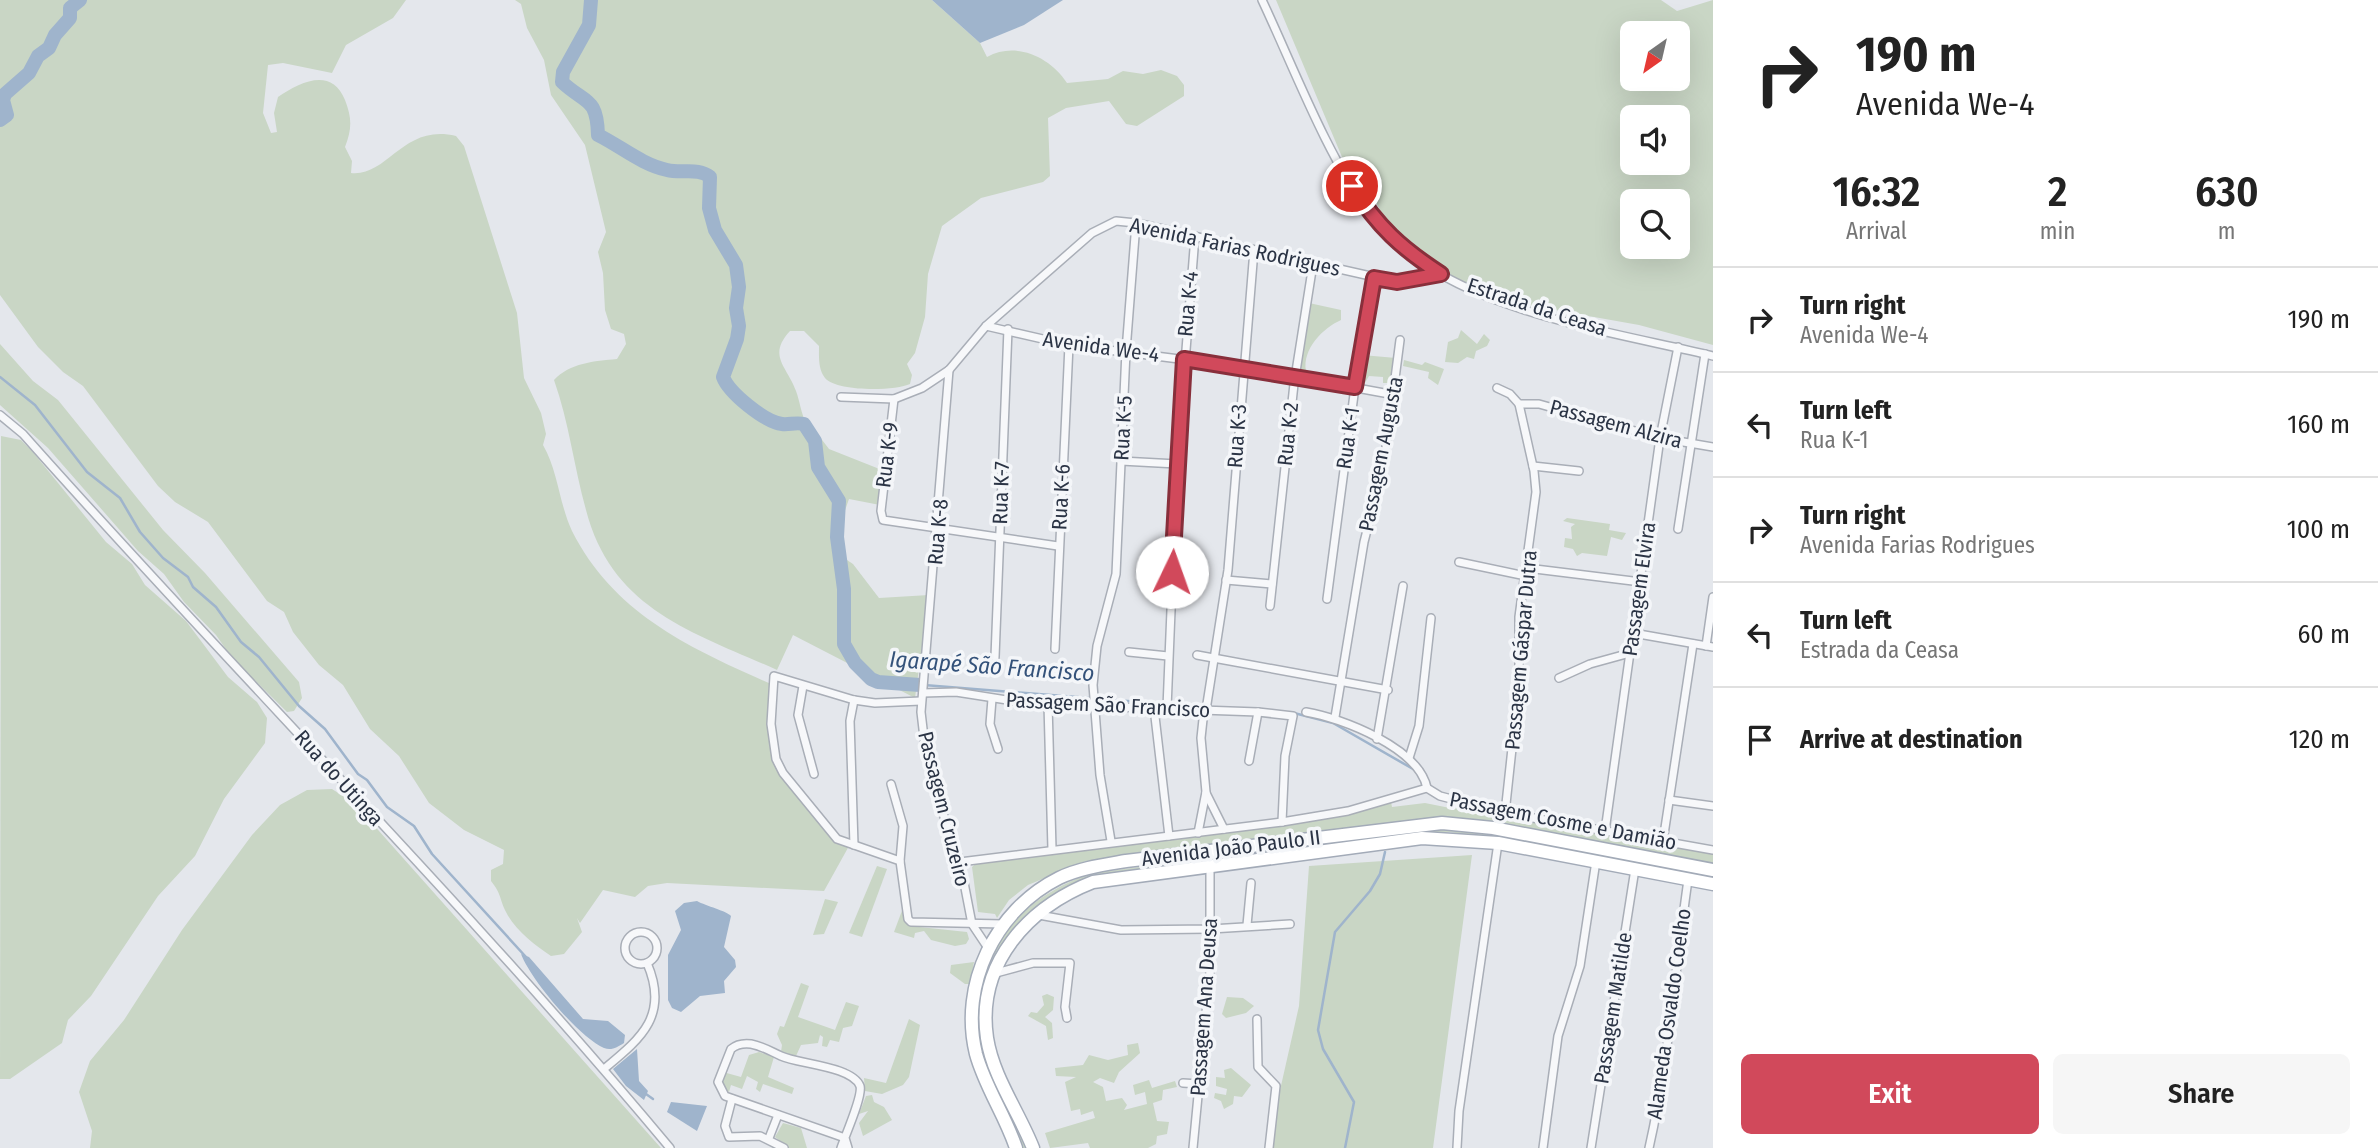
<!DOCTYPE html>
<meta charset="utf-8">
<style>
body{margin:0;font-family:"Fira Sans Condensed",sans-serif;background:#f6f6f6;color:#222;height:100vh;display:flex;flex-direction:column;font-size:26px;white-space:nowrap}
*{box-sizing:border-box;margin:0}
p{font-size:23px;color:#767676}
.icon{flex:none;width:38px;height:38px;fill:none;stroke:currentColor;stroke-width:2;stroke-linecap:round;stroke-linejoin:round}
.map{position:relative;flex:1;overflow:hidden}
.panel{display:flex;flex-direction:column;background:#fff;width:665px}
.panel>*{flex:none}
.guide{background:#fff;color:#222;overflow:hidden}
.needle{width:46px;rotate:214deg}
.tools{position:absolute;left:1620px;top:21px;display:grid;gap:14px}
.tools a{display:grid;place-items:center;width:70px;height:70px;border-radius:10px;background:#fff;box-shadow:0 7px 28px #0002;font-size:35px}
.pin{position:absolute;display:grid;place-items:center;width:60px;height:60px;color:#fff;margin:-30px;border:4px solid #fff;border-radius:50%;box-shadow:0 2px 7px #0007}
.me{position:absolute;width:77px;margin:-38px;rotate:3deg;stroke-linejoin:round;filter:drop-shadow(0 0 5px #0008)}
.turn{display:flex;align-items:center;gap:24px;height:147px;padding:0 28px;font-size:32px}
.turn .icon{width:91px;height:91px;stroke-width:2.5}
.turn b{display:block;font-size:49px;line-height:60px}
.eta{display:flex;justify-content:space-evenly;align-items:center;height:119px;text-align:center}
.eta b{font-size:42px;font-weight:600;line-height:49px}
.button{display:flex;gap:14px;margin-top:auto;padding:14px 28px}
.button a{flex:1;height:80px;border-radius:10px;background:#d1495b;color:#fff;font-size:28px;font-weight:600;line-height:80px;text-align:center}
.button a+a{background:#f6f6f6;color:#222}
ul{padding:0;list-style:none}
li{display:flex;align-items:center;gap:21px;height:105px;padding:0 28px;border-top:2px solid #e0e0e0}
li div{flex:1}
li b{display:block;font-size:26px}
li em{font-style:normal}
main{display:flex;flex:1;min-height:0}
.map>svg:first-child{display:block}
.green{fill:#c9d6c5;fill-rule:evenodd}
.water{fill:#9fb4cc}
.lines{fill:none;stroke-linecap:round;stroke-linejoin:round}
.stream{stroke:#9fb4cc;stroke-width:2.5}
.river{stroke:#9fb4cc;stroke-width:14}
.street-casing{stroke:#a9aeb7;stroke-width:10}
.primary-casing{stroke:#a3abb8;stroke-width:15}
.street{stroke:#f7f8fa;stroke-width:7}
.primary{stroke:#fff;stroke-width:12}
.route-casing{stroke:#882f3b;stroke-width:18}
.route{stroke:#d1495b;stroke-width:12}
.labels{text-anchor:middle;stroke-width:7;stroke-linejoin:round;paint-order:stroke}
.street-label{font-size:21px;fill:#2b3445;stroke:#f4f6f9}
.water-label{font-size:23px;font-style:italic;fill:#34527a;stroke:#f4f6f9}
</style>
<main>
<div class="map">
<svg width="1713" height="1148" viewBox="0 0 1713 1148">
<rect width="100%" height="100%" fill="#e4e7ec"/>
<g class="green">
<path d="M0 0H406L393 18 346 45 332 73 283 63 268 65 263 113 271 133 277 132 274 113 278 97C301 81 332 67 345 100 352 118 352 129 345 147L352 161 351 173C388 177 403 123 456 136L464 146 517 313 524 378 541 413 546 434 543 445C558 471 559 503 572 531 614 614 690 648 771 684L774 751 799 797 830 837 849 846 824 891 667 883 648 886 635 897 603 890 580 923 577 918 582 932 564 954 551 956C535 945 515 930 506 912 499 898 502 895 491 881V870L503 864 504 850 464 830 429 803 399 756 370 729 343 685 319 665 293 632 284 612 267 601 208 522 175 502 158 486 83 386 63 372 38 347 0 295Z"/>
<path d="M515 0H932L980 43 987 57C1016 41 1050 57 1067 83L1108 79 1123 71 1143 74 1161 70 1177 76 1184 85V96L1137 126 1126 124 1109 101 1066 108 1048 118 1050 176 1043 182 981 198 942 226 928 274 925 317 915 353 907 364 912 375 910 384C895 391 837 392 825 378 818 369 819 357 819 346L804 331H790C767 356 787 366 796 391 800 402 801 413 806 423L813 428 829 449 882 470 880 505 849 499 837 533 838 554 853 564 879 598 929 595 915 698 793 635 777 670C693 632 612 610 586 510 574 467 569 422 554 380 570 363 594 361 617 359L626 344 624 334 611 329 605 310 603 273 598 252 606 232 585 145 551 95 544 60 527 28 521 4Z"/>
<path d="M1276 0H1661L1677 11 1713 0V345L1639 325 1532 306 1457 280 1418 256 1390 232 1371 191 1377 185 1367 163 1342 157ZM1633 33H1678V79H1633ZM1633 117H1678V163H1633ZM1633 201H1678V247H1633Z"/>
<path d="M1309 303 1341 310V320C1323 328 1302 349 1306 371L1341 378 1342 382 1299 374Z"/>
<path d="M1461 330 1477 344 1484 334 1490 340 1487 346 1476 351 1474 359 1467 357 1458 363 1445 362 1448 342 1458 338Z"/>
<path d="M0 344 33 381 58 400 163 530 205 573 299 682 302 698 294 711 287 712 232 658 216 635 184 602 164 574 138 551 48 448 0 405Z"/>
<path d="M1362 355 1396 358V379L1390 383H1383V377L1369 376 1363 386 1357 385Z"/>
<path d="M1404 360 1422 365 1425 362 1444 369 1438 385 1428 378 1429 372 1403 366Z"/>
<path d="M1 436 21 440 32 451 106 542 132 564 145 585 186 621 228 677 257 702 267 718 265 743 224 799 195 856 158 896 91 996 68 1020 62 1043 10 1079H0Z"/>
<path d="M1567 518 1610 524 1609 530 1626 533 1622 540 1611 537 1607 556 1582 553 1577 556 1573 549 1564 547 1565 538 1572 539 1571 527 1575 524 1563 521Z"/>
<path d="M332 789 355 804 661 1148H90L92 1131 79 1092 90 1061 124 1020 182 930 252 835 280 805 307 790Z"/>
<path d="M1391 802 1392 807 1425 803 1455 809 1459 805 1475 813 1481 810 1713 853V866L1465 820 1429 818 1083 862 1028 885 1009 900 997 918 995 914 978 912 972 867 979 861 1338 814Z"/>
<path d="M1427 829H1463L1507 837 1713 876V879L1450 832 1390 835 1056 895 1019 924 983 1016 1030 1148H1022C1009 1116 988 1084 979 1050 959 966 1018 895 1094 873Z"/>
<path d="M1472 855 1433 1148H1272L1276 1108 1299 1006 1309 866Z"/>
<path d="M877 866 887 869 862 937 849 933Z"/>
<path d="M825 899 838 902 824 934 813 935Z"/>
<path d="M903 908 910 926 967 932 969 939 966 944 955 946 931 940 924 931 915 933 914 938 894 932Z"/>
<path d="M974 962 970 984H965L950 973 951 965Z"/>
<path d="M801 983 809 986 798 1017 835 1030 846 1002 859 1006 852 1026 843 1028 839 1042 830 1040 827 1047 822 1046 823 1037 820 1035 818 1043 801 1045 796 1056 781 1052 782 1045 777 1034 780 1026 784 1027Z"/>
<path d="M1047 994 1054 997 1053 1010 1045 1017 1052 1023 1053 1038 1048 1040 1046 1026 1028 1016 1031 1012 1037 1013 1044 1005 1042 996Z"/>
<path d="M1227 997 1243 998 1254 1006 1246 1013 1226 1018 1222 1014Z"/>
<path d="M909 1019 920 1025 909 1077 903 1085 882 1094 865 1091 864 1078 886 1083Z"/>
<path d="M1138 1043 1140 1053 1119 1072 1114 1083 1100 1078 1093 1082 1103 1087 1106 1101 1122 1098 1127 1105 1124 1110 1147 1104 1145 1092 1135 1095 1133 1085 1149 1080 1152 1088 1175 1081 1177 1087 1163 1090 1162 1100 1153 1103 1157 1121 1169 1122 1167 1134 1157 1136 1156 1144 1148 1148H1090L1088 1143 1050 1148 1045 1133 1095 1118 1093 1111 1081 1115 1080 1109 1071 1111 1065 1082 1076 1077 1056 1076 1055 1068 1083 1065 1089 1055 1108 1060 1128 1055 1127 1045Z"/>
<path d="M759 1052 774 1057 768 1077 794 1088 792 1094 763 1084 760 1092 756 1089 758 1082 747 1076 742 1089 731 1085 729 1092 720 1084 723 1072 741 1077 749 1055Z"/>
<path d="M1231 1068 1251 1085 1242 1097 1234 1096 1233 1104 1224 1109 1221 1101 1214 1098 1215 1093 1226 1095 1227 1089 1216 1086V1077L1225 1078 1224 1070Z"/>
<path d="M872 1095 874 1102 884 1107 892 1120 863 1136 859 1123 868 1111 859 1114 866 1096Z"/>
<path d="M783 1123 801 1128 807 1148H789L775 1137Z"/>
</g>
<g class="water">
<path d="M932 0H1063L1024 25 980 43Z"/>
<path d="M697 901C706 906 727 911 731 916L724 947 735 960 736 967 724 981 725 993 700 996 681 1012 672 1008 668 1000V955L681 930 675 911 684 903Z"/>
<path d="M521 954 529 957 583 1019 608 1021 625 1035 624 1043C617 1047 612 1051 604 1048 579 1037 531 980 521 954Z"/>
<path d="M637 1049 639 1081 648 1091 644 1100 626 1086 613 1069Z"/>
<path d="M671 1102 707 1106 697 1131 667 1112Z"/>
</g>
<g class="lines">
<g class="stream">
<path d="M0 377 35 405 87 472 120 498 140 532 163 558 188 577 193 587 216 607 241 642 259 657 299 706 325 729 358 774 367 780 387 807 414 826 432 854 526 957"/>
<path d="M924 685 1204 707"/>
<path d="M1294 713 1333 723 1413 769"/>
<path d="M646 1094 653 1099"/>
<path d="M1345 1148 1354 1102 1323 1049 1318 1030 1335 932 1370 891 1380 874 1385 852"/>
</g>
<g class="river">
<path d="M591 0 589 25 563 72 562 82C585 104 597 96 598 135 622 147 641 164 667 170 682 174 698 167 710 177L709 208 715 230 736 265 739 287 736 308 739 326 737 339 723 377C729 393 765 422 782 424 789 425 796 422 804 424L815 441 818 467 839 501 837 537 844 589V644L855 663 871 679 878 682 920 685"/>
<path d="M0 120 7 115 3 100 5 94 29 73 38 56 49 48 55 35 70 18V8L80 0"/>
</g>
<g class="street-casing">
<g id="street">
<path d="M1262 0C1294 68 1326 154 1370 214 1438 309 1607 330 1713 356"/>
<path d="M986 326 1069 345 1242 367 1395 395"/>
<path d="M949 370 921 712 925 746 942 811 960 862 972 924 988 948"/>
<path d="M1497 388 1510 394 1519 404 1534 471 1536 492 1519 617V684L1505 813"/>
<path d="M841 397 894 399 922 388 949 370 986 326 1092 233 1116 221 1136 223 1397 282 1441 274"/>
<path d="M894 399 881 511 883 520 1058 546"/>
<path d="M1519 404H1539L1660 438 1713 447"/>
<path d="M0 415 23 434C236 674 464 901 670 1148"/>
<path d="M1121 461 1177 464"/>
<path d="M1533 466 1579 471"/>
<path d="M1678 529 1705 354"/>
<path d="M1459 562 1526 576"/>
<path d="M1527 568 1641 582"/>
<path d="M1226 580 1272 584"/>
<path d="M1327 599 1355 387 1374 278"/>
<path d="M1270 606 1294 384 1313 264"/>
<path d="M1633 633 1713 647"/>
<path d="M1706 646 1713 597"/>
<path d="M1055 649 1069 345"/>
<path d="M1129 652 1168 656"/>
<path d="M1197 655 1388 690"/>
<path d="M995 657 1008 329"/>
<path d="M1559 678 1590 664 1630 653"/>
<path d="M803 686 798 715 814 774"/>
<path d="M923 693 956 692 1032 704 1258 712 1293 716 1285 756 1282 822"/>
<path d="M992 699 990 724 998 749"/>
<path d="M854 700 850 721 854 845"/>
<path d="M921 701 875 703 854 700 774 676 771 724 776 759 783 773 837 839 900 861 908 919 911 922 1003 924"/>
<path d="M1048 704 1052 849"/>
<path d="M1154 708 1169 836"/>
<path d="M1167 708 1177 464 1195 236"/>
<path d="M1206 710 1228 570 1254 250"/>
<path d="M1306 712C1342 718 1419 748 1427 788"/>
<path d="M1335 717 1364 542 1384 463 1400 340"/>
<path d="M1377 739 1403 586"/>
<path d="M1409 758 1419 726 1431 618"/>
<path d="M1249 761 1258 712"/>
<path d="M891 784 903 826 900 861"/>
<path d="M1206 793 1224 829"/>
<path d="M1669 800 1713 806"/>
<path d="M1605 831 1660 438 1678 347"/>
<path d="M1198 833 1206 792 1201 738 1204 710"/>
<path d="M1111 841 1100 775 1093 685 1097 646 1116 574 1126 351 1136 223"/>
<path d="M1663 841 1693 644"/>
<path d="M960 862 1282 822 1348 811 1427 788 1440 796 1505 813 1713 850"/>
<path d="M1039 915 1121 930 1211 929 1290 924"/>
<path d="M1247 925 1251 883"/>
<circle cx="641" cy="948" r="16"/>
<path d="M996 973 1033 963H1070L1065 1007 1067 1018"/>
<path d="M1257 1019 1258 1067 1276 1086 1269 1148"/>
<path d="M604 1069C640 1039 670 1016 647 963"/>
<path d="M1183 1083 1199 1084"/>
<path d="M732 1099 725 1126 729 1137 760 1136 784 1148"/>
<path d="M769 1138 778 1115"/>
<path d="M841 1148C845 1136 863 1096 860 1086 852 1066 798 1064 781 1056 770 1051 762 1046 751 1044 743 1043 737 1044 731 1049L718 1082 725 1096 845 1138 848 1148"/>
<path d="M1193 1148 1210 971V866"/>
<path d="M1457 1148 1459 1111 1498 843"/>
<path d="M1543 1148 1558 1036 1580 966 1596 861"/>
<path d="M1591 1148 1635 869"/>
<path d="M1649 1148C1669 1060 1675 969 1688 880"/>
</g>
</g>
<g class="primary-casing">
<g id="primary">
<path d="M1016 1148C1005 1115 985 1087 976 1054 959 985 995 910 1059 878 1080 868 1103 865 1126 861L1442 823 1493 828 1713 870"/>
<path d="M1033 1148C1019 1112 993 1077 987 1038 976 963 1029 907 1093 882L1422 838 1498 843 1713 884"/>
</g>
</g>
<use href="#street" class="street"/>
<use href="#primary" class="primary"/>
</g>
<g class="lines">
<g class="route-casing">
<path id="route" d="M1172 572 1184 359 1355 387 1374 278 1397 282 1441 274C1401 248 1378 227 1352 186"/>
</g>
<use href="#route" class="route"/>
</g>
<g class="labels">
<g class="street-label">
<text transform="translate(1235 247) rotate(12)" y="7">Avenida Farias Rodrigues</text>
<text transform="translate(1188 304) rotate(-85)" y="7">Rua K-4</text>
<text transform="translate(1537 307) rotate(18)" y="7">Estrada da Ceasa</text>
<text transform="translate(1101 347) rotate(8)" y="7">Avenida We-4</text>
<text transform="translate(1616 424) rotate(15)" y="7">Passagem Alzira</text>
<text transform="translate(1123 428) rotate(-87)" y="7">Rua K-5</text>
<text transform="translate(1288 434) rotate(-84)" y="7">Rua K-2</text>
<text transform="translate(1237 436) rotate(-86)" y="7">Rua K-3</text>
<text transform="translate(1348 438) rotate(-82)" y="7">Rua K-1</text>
<text transform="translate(1381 454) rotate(-79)" y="7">Passagem Augusta</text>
<text transform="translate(887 455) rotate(-83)" y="7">Rua K-9</text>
<text transform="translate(1001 493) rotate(-88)" y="7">Rua K-7</text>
<text transform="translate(1061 497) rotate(-87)" y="7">Rua K-6</text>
<text transform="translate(938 532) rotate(-85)" y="7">Rua K-8</text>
<text transform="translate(1639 589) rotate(-82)" y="7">Passagem Elvira</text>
<text transform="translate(1521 650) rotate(-85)" y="7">Passagem Gáspar Dutra</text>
<text transform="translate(1108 705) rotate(3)" y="7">Passagem São Francisco</text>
<text transform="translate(339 778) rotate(48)" y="7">Rua do Utinga</text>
<text transform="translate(944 809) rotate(76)" y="7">Passagem Cruzeiro</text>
<text transform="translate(1563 821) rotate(11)" y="7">Passagem Cosme e Damião</text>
<text transform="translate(1231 848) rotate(-7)" y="7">Avenida João Paulo II</text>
<text transform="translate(1204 1007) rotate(-86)" y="7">Passagem Ana Deusa</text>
<text transform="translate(1613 1008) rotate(-81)" y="7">Passagem Matilde</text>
<text transform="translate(1669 1014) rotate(-82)" y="7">Alameda Osvaldo Coelho</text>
</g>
<g class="water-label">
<text transform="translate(992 666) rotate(4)" y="8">Igarapé São Francisco</text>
</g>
</g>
</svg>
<div class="tools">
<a><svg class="needle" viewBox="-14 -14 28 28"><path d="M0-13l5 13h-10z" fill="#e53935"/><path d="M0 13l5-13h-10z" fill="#767676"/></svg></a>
<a><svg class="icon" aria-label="sound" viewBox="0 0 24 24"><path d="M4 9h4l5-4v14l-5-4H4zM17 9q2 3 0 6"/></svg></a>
<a><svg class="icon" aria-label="search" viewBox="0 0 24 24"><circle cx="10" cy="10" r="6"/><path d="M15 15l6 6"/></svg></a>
</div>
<div class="pin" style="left:1352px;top:186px;background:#d93025"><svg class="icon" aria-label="arrive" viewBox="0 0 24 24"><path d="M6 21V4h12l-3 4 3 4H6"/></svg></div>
<svg class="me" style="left:1172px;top:572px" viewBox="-20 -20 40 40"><circle r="19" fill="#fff"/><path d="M0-13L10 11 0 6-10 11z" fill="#d1495b"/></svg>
</div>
<section class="panel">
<div class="guide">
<div class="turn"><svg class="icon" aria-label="right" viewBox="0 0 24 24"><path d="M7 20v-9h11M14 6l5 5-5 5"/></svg><div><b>190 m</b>Avenida We-4</div></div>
</div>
<div class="eta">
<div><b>16:32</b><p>Arrival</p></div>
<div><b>2</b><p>min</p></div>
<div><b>630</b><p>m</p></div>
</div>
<ul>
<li><svg class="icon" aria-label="right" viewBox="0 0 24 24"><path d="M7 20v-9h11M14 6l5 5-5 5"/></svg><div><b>Turn right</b><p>Avenida We-4</p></div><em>190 m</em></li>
<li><svg class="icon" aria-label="left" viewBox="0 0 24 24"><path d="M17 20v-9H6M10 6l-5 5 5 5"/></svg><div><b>Turn left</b><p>Rua K-1</p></div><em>160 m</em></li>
<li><svg class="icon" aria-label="right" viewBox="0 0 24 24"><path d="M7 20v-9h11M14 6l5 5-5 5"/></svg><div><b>Turn right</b><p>Avenida Farias Rodrigues</p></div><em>100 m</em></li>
<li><svg class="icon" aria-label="left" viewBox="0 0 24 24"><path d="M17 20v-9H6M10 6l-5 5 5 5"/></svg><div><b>Turn left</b><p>Estrada da Ceasa</p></div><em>60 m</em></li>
<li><svg class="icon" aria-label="arrive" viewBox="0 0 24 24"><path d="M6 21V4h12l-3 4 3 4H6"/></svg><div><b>Arrive at destination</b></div><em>120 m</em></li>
</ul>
<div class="button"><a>Exit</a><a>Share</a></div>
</section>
</main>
